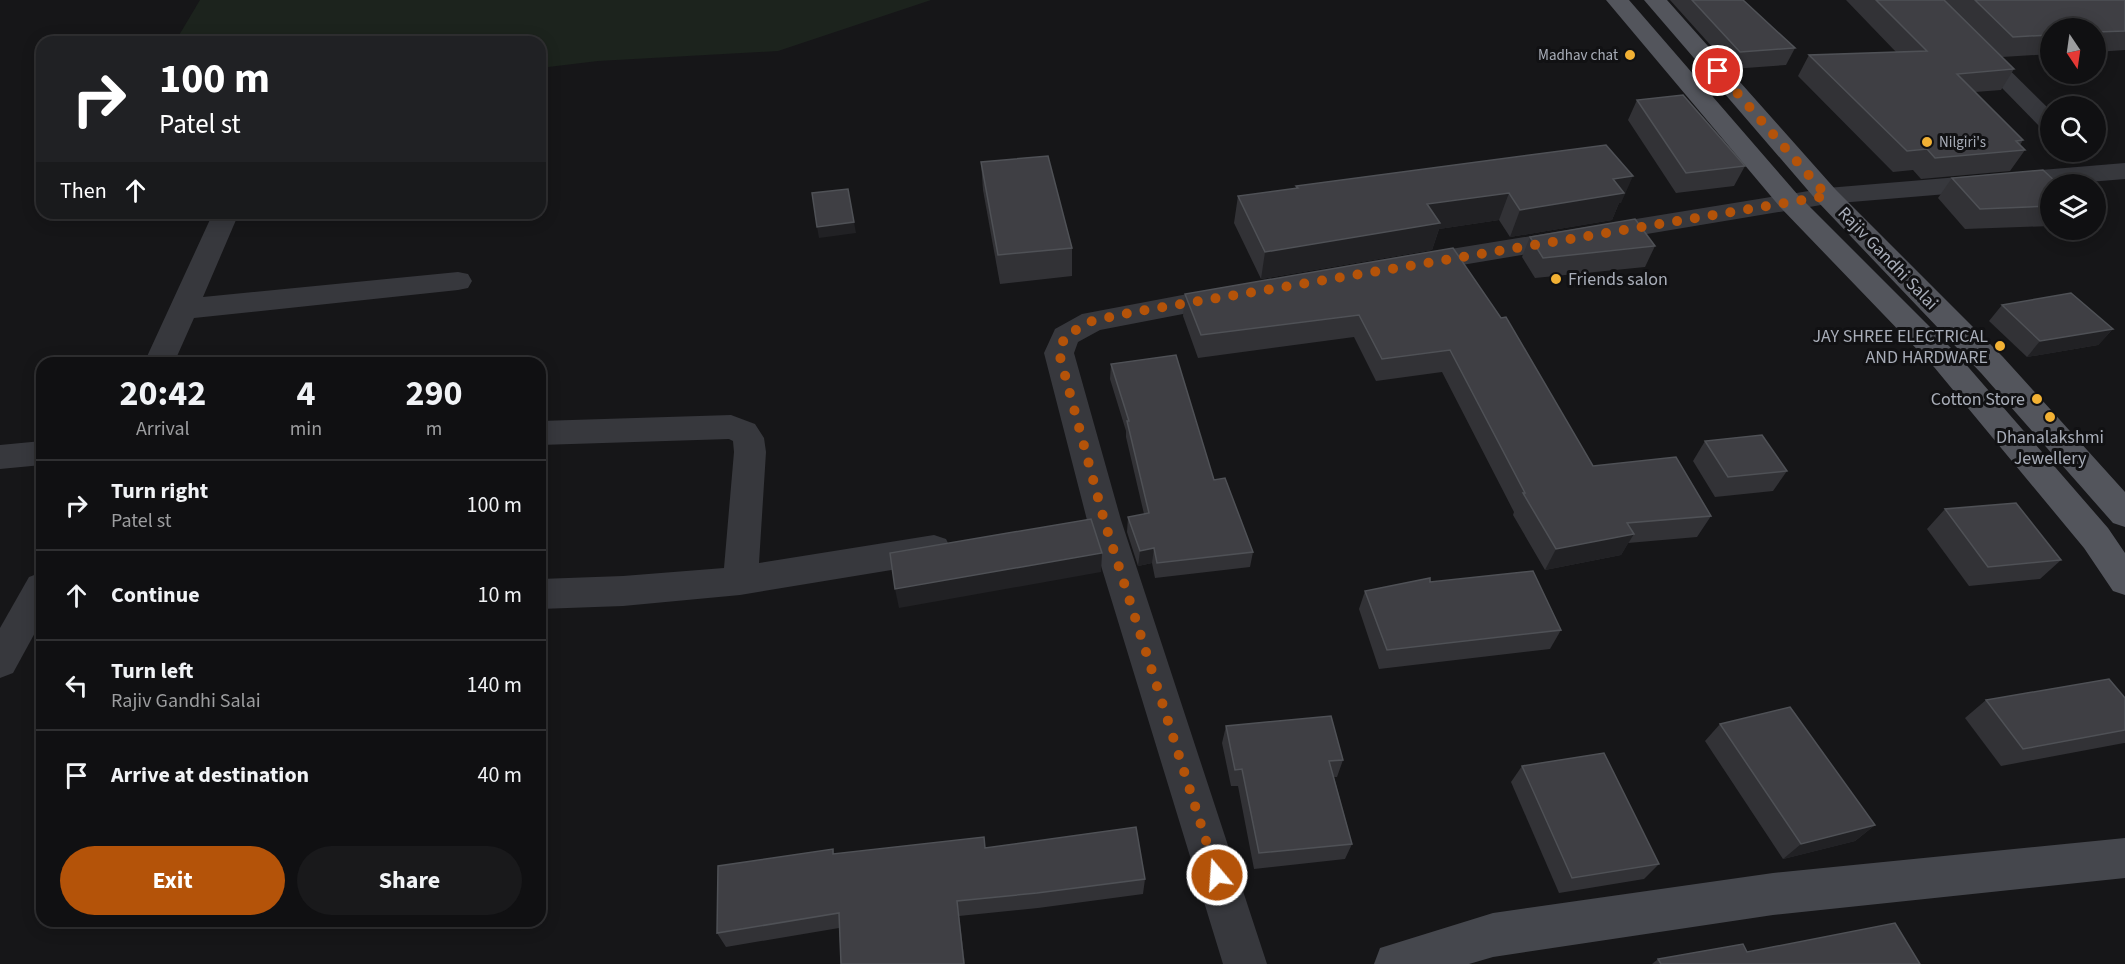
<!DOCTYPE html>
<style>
body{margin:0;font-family:"Source Sans 3",sans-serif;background:#19191b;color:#f1f3f6;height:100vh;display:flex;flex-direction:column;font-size:22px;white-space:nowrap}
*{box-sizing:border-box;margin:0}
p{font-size:20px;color:#9c9d9f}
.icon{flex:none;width:33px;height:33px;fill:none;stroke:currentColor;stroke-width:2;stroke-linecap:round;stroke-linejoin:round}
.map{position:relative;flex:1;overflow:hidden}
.details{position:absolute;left:36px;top:357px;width:510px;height:570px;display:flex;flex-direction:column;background:#101012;border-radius:18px;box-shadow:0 3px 15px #0003,0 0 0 2px #303032}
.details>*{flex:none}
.hud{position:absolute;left:36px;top:36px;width:510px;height:183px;border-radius:18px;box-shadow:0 3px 15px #0003,0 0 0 2px #303032;background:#202124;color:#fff;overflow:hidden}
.needle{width:39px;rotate:167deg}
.fabs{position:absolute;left:2040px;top:18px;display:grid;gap:12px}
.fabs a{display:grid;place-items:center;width:66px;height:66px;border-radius:50%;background:#101012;box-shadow:0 3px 15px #0003,0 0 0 2px #303032;font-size:30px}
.pin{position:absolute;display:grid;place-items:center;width:51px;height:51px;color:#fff;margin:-26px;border:3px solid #fff;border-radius:50%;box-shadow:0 2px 6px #0007}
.me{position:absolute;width:66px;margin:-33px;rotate:342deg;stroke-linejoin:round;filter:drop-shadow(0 0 4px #0008)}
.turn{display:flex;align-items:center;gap:21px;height:126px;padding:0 24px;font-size:27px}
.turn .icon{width:78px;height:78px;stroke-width:2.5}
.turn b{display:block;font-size:42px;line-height:51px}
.then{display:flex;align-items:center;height:57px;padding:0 24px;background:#0003;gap:12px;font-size:22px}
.eta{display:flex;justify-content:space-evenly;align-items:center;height:102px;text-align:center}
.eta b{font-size:36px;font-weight:700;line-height:42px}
.cta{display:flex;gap:12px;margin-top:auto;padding:12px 24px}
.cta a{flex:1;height:69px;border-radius:36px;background:#b45309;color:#fff;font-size:24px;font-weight:700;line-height:69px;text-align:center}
.cta a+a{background:#19191b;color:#f1f3f6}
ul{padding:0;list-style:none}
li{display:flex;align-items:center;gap:18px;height:90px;padding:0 24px;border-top:2px solid #303032}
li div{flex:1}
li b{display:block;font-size:22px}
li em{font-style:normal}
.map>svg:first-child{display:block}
.green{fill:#1c231d}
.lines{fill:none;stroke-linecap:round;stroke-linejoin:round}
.street{fill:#37383d;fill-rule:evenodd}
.secondary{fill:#45474d;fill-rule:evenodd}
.primary{fill:#53555c;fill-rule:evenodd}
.wall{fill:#323236}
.shaded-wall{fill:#212124}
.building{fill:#3f3f44;stroke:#4f5156;stroke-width:1.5}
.route{stroke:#b45309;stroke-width:10;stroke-dasharray:0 18}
.poi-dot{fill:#f2b134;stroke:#111113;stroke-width:2}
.labels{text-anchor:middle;stroke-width:6;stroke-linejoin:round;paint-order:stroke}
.far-poi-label{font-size:15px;fill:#a8adb8;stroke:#111113;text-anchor:end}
.street-label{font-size:18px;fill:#a8adb8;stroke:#111113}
.poi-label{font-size:18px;fill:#a8adb8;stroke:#111113;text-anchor:end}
</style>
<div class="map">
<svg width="2125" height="964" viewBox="0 0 2125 964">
<rect width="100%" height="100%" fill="#161618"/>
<path class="green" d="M200 0H931L778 51 598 61 540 68V42H175Z"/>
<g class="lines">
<g class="street">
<path d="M1916 0H1939L2050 110V130L2041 128Z"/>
<path d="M2125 163V179L1827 204 1414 273 1404 270 1400 264 1404 258 1414 255 1827 188Z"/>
<path d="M213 213H239L203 297 458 272 468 274 472 281 468 288 458 290 194 318 174 363H144Z"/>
<path d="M1230 286 1240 289 1244 296 1240 303 1100 330 1078 342 1074 353 1121 520 1267 964H1223L1087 520 1044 353 1055 329 1082 314Z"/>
<path d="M731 415 755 424 764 438 766 452 759 563 934 535 946 539 951 549 946 559 934 563 740 595 623 606 540 609V579L623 576 724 568 734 452 733 441 729 439 540 445V421Z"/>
<path d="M42 441V465L0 469V445Z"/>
<path d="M42 572V620L13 673 0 678V628L29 577Z"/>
</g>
<path class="secondary" d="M2125 838V878L1773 915 1493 957 1469 964H1374L1380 948 1493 913 1773 873Z"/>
<g class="primary">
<path d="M1606 0H1629L1798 195 1956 353 2108 528 2125 553V595L2113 591 2084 548 1934 367 1780 207Z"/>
<path d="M1644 0H1667L1836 190 2003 357 2125 492V527L2113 523 1981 373 1818 202Z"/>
</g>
</g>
<g class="wall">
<path d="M1670 0H1743L1795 48 1786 65 1732 69Z"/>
<path d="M1846 0H2125V50L2096 52V28H2050V54L2002 57 2014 69 2001 90 1975 92 2023 140 2020 145 2025 150 2010 171 1921 179 1913 170 1893 172 1798 76 1809 55 1896 52Z"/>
<path d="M1637 100 1745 166 1734 186 1676 193 1628 120Z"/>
<path d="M1606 145 1621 203H1619L1612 220 1510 237 1499 220 1439 229 1432 250 1261 279 1234 223 1238 196 1296 189V186Z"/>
<path d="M981 162 1072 248V276L1000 284 983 190Z"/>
<path d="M1952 178 2050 184V226L1965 229 1938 198Z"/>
<path d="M1530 237 1655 246 1645 267 1535 278 1522 257Z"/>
<path d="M1453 248 1593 466 1711 516 1697 537 1628 543 1621 555 1545 570 1513 515 1514 512 1442 372 1376 381 1354 337 1198 358 1183 316 1185 294Z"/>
<path d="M2002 305 2113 329 2098 345 2027 357 1989 321Z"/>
<path d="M1111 364 1214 480 1253 552 1250 567 1155 578 1152 563 1138 566 1127 532 1128 517 1144 514 1126 437V431L1110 379Z"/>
<path d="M1705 441 1787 471 1773 491 1715 497 1693 461Z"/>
<path d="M1945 509 2061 560 2040 579 1969 586 1927 529Z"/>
<path d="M1430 582 1561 630 1550 649 1379 669 1359 609 1365 591Z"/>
<path d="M2125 698V743H2124L2001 766 1965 718 1986 700Z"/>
<path d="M1720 724 1875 825 1855 841 1783 859 1705 741Z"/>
<path d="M1226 726 1343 760 1337 777H1334L1352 844 1345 859 1254 869 1238 786H1231L1222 743Z"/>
<path d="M1522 766 1659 864 1644 879 1559 893 1511 782Z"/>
<path d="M985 848 1145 879 1143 894 1038 908 959 916 965 964H841L839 928 726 947 717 933 833 849 834 854Z"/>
<path d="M1747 952 1920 964H1652L1658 959Z"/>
</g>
<g class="shaded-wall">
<path d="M1633 176 1621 203H1619L1612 220 1510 237 1520 210 1613 179Z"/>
<path d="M1509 193 1499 220 1439 229 1432 250 1261 279 1265 252 1427 204Z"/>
<path d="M854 222 856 233 819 238 817 227Z"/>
<path d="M2113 329 2098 345 2027 357 2040 341Z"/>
<path d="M1634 534 1621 555 1545 570 1556 549Z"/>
<path d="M1154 548 1152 563 1138 566 1140 551Z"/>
<path d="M1102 553 1101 572 899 608 895 589Z"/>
<path d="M1875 825 1855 841 1783 859 1801 844Z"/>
<path d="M957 901 959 916 965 964H964Z"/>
</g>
<g class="building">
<path d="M1692 0H1743L1795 48 1740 52Z"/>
<path d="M1876 0H1944L2014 69 1957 74 2023 140 2016 141 2025 150 1935 158 1927 149 1907 151 1809 55 1927 51Z"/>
<path d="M1975 0H2125V31L2096 32V28H2050V35L2013 37Z"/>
<path d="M1683 95 1745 166 1686 173 1637 100Z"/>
<path d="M1606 145 1633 176 1613 179 1624 193 1520 210 1509 193 1427 204 1440 223 1265 252 1238 196 1298 188 1296 186Z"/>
<path d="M1048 156 1072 248 998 255 981 162Z"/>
<path d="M2043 170 2058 184H2050V206L1980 209 1952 178Z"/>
<path d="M848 189 854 222 817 227 812 193Z"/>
<path d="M1635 219 1655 246 1543 258 1530 237Z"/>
<path d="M1453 248 1501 318 1506 317 1593 466 1676 457 1711 516 1627 523 1634 534 1556 549 1523 493H1525L1450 350 1382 359 1359 315 1201 335 1185 294Z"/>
<path d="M2071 293 2113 329 2040 341 2002 305Z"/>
<path d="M1176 355 1214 480 1225 478 1253 552 1157 563 1154 548 1140 551 1128 517 1149 513 1127 421H1129L1111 364Z"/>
<path d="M1762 435 1787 471 1728 477 1705 441Z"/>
<path d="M2016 503 2061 560 1988 567 1945 509Z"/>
<path d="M1091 519 1102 553 895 589 890 553Z"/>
<path d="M1533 571 1561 630 1387 650 1365 591 1430 578V582Z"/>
<path d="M2109 679 2125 698V730L2023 749 1986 700Z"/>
<path d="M1790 707 1875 825 1801 844 1720 724Z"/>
<path d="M1331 716 1343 760 1329 761 1352 844 1259 853 1242 769 1235 770 1226 726Z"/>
<path d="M1604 753 1659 864 1572 878 1522 766Z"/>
<path d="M1136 827 1145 879 1037 893 957 901 964 964H841L839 913 717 933 718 866 833 849V854L984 837 985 848Z"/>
<path d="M1895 923 1920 964H1661L1658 959 1743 944 1747 952Z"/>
</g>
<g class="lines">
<path class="route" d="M1217 875 1104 520 1059 353 1065 336 1092 321 1134 312 1827 196 1718 71"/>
</g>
<g class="poi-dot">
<circle cx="1630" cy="55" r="6"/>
<circle cx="1927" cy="142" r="6"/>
<circle cx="1556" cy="279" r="6"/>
<circle cx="2000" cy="346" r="6"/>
<circle cx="2037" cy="399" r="6"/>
<circle cx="2050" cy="417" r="6"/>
</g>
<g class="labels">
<g class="far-poi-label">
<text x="1618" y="60">Madhav chat</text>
<text x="1939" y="147" text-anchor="start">Nilgiri's</text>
</g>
<g class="street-label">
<text transform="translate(1888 258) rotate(46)" y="6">Rajiv Gandhi Salai</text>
</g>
<g class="poi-label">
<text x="1568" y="285" text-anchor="start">Friends salon</text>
<text x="1988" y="342">JAY SHREE ELECTRICAL<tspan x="1988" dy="21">AND HARDWARE</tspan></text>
<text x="2025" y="405">Cotton Store</text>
<text x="2050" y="443" text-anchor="middle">Dhanalakshmi<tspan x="2050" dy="21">Jewellery</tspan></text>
</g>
</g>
</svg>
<div class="fabs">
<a><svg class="needle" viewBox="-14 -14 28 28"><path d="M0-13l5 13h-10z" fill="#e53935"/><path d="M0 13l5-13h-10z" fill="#9c9d9f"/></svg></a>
<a><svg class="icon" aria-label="search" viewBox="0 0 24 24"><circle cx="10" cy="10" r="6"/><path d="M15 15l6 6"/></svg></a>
<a><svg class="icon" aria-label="layers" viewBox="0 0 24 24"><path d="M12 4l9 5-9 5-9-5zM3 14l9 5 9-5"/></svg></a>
</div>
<div class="pin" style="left:1718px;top:71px;background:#d93025"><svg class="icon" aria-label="arrive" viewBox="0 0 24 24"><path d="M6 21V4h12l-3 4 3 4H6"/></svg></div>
<svg class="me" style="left:1217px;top:875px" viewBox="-20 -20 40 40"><circle r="17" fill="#b45309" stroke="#fff" stroke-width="3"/><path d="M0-11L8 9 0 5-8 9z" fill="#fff"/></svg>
<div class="hud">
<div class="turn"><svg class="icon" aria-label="right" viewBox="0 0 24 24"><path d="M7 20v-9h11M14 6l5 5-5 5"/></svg><div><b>100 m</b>Patel st</div></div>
<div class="then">Then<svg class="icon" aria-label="ahead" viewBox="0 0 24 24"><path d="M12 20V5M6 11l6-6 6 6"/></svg></div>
</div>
<section class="details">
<div class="eta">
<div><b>20:42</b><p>Arrival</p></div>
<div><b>4</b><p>min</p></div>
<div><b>290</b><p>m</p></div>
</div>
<ul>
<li><svg class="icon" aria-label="right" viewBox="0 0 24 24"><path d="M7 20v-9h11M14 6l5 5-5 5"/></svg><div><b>Turn right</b><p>Patel st</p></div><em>100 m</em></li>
<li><svg class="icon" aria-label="ahead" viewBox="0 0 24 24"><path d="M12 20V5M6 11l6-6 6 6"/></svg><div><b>Continue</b></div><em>10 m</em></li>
<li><svg class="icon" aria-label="left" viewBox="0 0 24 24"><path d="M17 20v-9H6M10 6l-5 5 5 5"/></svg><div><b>Turn left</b><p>Rajiv Gandhi Salai</p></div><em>140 m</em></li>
<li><svg class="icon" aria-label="arrive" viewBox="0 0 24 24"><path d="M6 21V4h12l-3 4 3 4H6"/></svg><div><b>Arrive at destination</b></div><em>40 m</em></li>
</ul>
<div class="cta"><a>Exit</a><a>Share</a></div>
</section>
</div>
